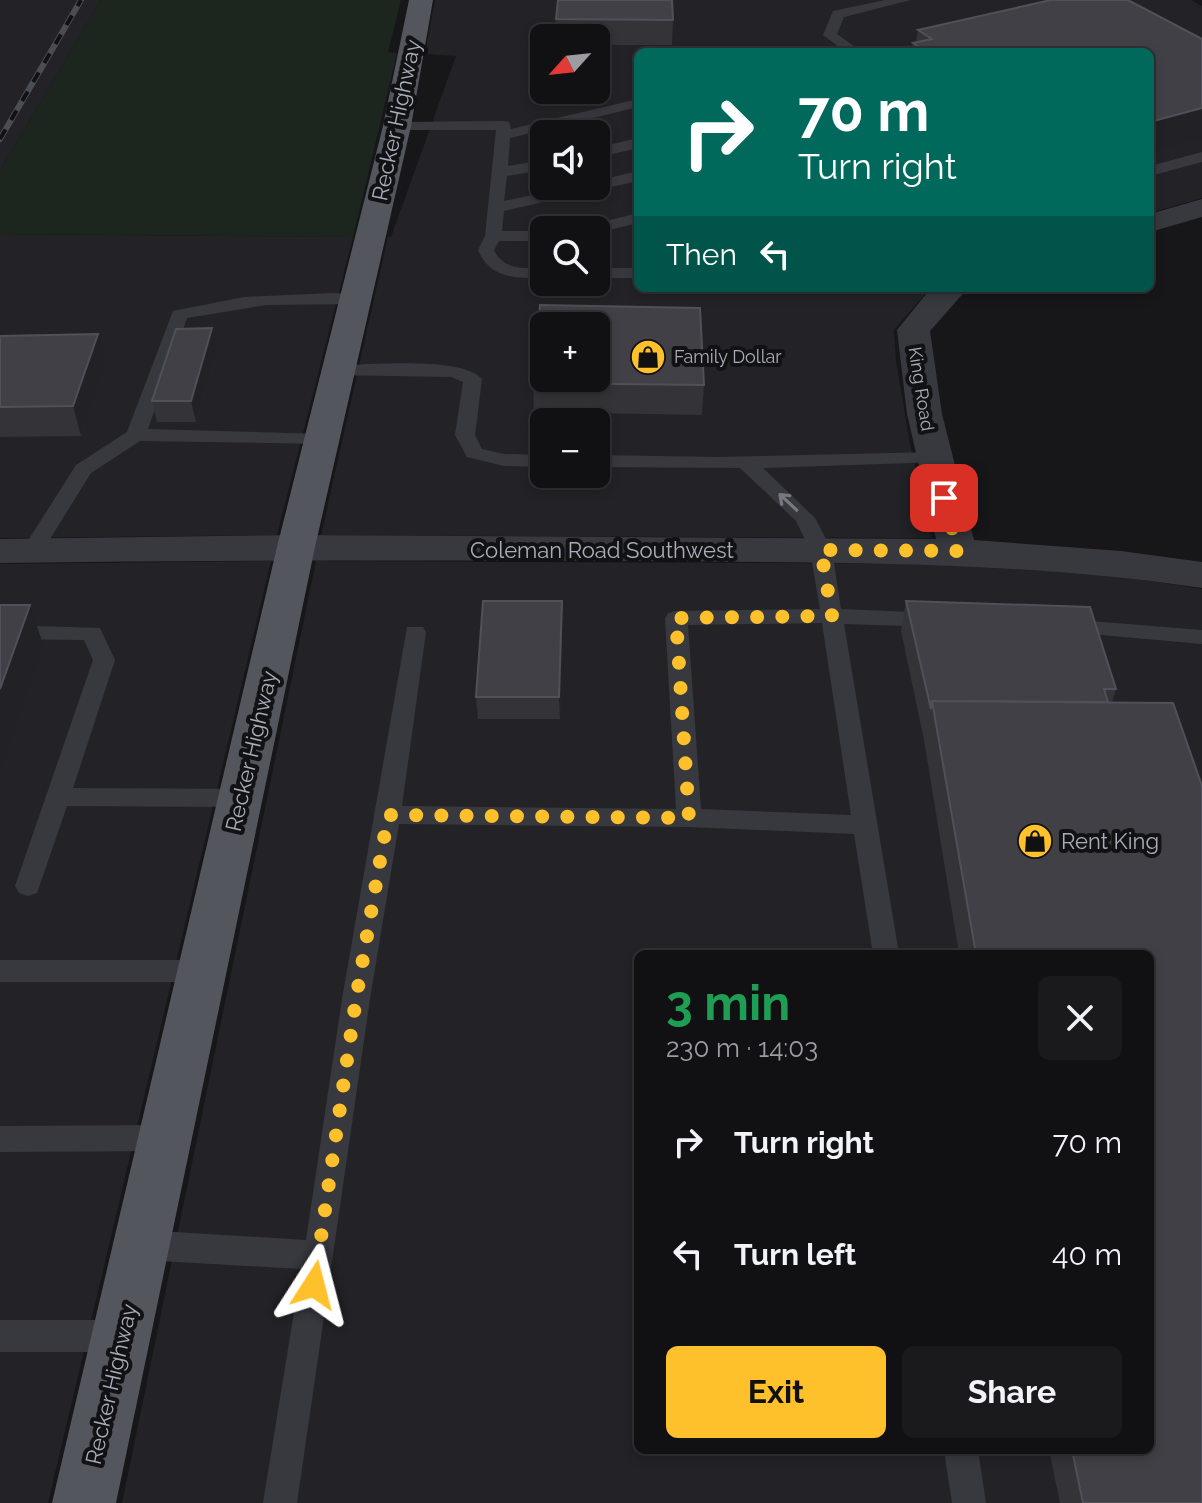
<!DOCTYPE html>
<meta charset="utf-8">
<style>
body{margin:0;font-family:Raleway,sans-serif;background:#1a1a1d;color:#f1f3f6;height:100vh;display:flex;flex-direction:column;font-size:30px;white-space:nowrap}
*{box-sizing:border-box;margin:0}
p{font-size:26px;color:#9c9da0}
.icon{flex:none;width:44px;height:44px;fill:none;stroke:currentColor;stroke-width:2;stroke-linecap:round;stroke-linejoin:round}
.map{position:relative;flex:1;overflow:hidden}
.side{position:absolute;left:634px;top:950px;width:520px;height:504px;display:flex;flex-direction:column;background:#111114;border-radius:12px;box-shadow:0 4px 12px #0003,0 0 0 2px #303134}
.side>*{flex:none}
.guide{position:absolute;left:634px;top:48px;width:520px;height:244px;border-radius:12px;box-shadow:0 4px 12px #0003,0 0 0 2px #303134;background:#00695c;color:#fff;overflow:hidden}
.needle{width:52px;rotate:243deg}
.controls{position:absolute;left:530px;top:24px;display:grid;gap:16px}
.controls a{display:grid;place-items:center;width:80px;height:80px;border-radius:12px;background:#111114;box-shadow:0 4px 12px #0003,0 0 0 2px #303134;font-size:40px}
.pin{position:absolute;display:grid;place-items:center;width:68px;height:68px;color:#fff;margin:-34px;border-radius:16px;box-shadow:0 4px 12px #0006}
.me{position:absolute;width:88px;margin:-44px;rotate:9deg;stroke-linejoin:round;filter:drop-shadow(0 0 6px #0008)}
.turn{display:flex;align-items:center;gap:28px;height:168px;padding:0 32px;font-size:36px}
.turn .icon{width:104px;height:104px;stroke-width:2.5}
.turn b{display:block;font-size:56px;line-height:68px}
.then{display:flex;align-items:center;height:76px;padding:0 32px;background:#0003;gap:16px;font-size:30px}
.round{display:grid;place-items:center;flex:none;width:84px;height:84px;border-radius:12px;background:#1a1a1d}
.overview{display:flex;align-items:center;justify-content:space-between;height:136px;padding:0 32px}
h1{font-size:48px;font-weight:700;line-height:60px;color:#1e9e55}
.button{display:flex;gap:16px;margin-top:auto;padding:16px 32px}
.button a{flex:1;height:92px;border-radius:12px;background:#fec12b;color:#111;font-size:32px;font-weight:700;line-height:92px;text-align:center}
.button a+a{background:#1a1a1d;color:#f1f3f6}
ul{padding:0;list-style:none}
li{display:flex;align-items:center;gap:24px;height:112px;padding:0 32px}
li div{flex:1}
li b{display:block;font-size:30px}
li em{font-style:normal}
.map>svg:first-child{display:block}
.built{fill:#232327;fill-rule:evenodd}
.green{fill:#1d251f}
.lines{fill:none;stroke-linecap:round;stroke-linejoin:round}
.service{fill:#38393f;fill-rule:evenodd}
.tertiary{fill:#38393f;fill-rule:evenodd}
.primary{fill:#54565e;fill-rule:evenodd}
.rail-casing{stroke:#4b4d54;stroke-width:6}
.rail{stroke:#121215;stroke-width:4;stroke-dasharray:11;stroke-linecap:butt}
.wall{fill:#333338}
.shaded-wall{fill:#222226}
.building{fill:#404046;stroke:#505158;stroke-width:2;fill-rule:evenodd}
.oneway{stroke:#767983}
.route{stroke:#fec12b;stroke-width:14;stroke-dasharray:0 25.2}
.labels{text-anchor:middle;stroke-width:8;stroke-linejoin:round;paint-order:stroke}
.far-poi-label{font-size:18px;fill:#a9adba;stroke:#121215;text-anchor:start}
.far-street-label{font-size:18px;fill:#a9adba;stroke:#121215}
.street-label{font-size:22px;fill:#a9adba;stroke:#121215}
.poi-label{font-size:22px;fill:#a9adba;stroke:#121215;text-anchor:start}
</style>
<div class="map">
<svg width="1202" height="1503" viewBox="0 0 1202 1503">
<rect width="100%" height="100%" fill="#17171a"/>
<g class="built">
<path d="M0 0H101L0 170Z"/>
<path d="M435 0H1191L1202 6V198L1150 213V52H638V288H930L894 330 896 361 910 444 932 538 321 535 388 237H391L456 56 425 54ZM544 38H596V90H544ZM544 134H596V186H544ZM544 230H596V282H544ZM544 326H596V378H544ZM544 422H596V474H544Z"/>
<path d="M0 234 353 237 277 535 0 538Z"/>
<path d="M271 561 48 1503H0V564Z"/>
<path d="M316 561 958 564 1119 576 1202 589V1503H122ZM638 954H1150V1450H638Z"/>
</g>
<path class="green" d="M101 0H401L388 52 397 53 353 237 0 234V170Z"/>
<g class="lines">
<g class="service">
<path d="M885 0H911L844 17 837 34 862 52H846L823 35 833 11Z"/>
<path d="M638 99V107L510 138 508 166 544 160V170L507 176 504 201 574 186H596V181L638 171V181L504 211 502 231H544V241H499L494 250C504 271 524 268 544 268V278C516 278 490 279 478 250L485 236 496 130H397L390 126 397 122 504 121 509 122 511 129Z"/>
<path d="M638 138V148L596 158V148Z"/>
<path d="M1202 152V162L1150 176V166Z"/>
<path d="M638 213V223L596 233V230H581L583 227Z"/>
<rect x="596" y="268" width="42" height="10"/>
<path d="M333 293 356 294 365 299 356 304 266 305 187 318 148 429 322 434 329 436 332 440 329 444 140 441 91 473 40 555H26L22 550 76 465 127 432 173 311 244 297Z"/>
<path d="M339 365C372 365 461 356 482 379L475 435 482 449 504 454 544 455V467L504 466 467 457 455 435 463 382 451 377 332 375 330 371 332 367Z"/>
<path d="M934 452 944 458 941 462 763 468 815 518 832 550 841 609 936 613 944 615 947 620 944 625 936 627 844 624 899 954H873L854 834 689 827 399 824 370 999 297 1503H263L301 1269 142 1260 131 1255 126 1245 131 1235 142 1230 306 1240 342 999 407 627H423L426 632 402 806 676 809 665 618 668 613 676 611 820 609 810 550 796 521 740 468 596 467V455L718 457ZM822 623 851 815 701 809 688 625Z"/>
<path d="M1065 619 1202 630V644L1057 631 1054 626 1057 621Z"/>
<path d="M0 625 100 628 115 660 73 788 241 789 250 792 253 798 250 804 241 807 67 806 37 893 28 896 19 893 15 886 93 660 84 640 0 639Z"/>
<path d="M0 960H203L213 963 217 971 213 979 203 982H0Z"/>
<path d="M165 1125 175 1129 180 1138 175 1147 165 1151 0 1152V1126Z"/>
<path d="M0 1320H121L132 1325 137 1336 132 1347 121 1352H0Z"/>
<path d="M944 1450H978L986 1503H952Z"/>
</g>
<g class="tertiary">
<path d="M1202 199V217L1150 232V214Z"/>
<path d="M931 288H968L930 331 942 414 974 540 1121 551 1202 562V588C1022 561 846 563 665 561 443 560 222 560 0 563V539L296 535 936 539 907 414 897 330Z"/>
</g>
<path class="primary" d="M409 0H433L411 126 315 547 116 1503H52L277 547 383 126Z"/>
<g class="rail-casing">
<path id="rail" d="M0 139 81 0"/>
</g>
<use href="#rail" class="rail"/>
</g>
<g class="wall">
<path d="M556 19 673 20 672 45H596V38H557Z"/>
<path d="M918 30 1202 39V140L1150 154V52H911L913 43 916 42Z"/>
<path d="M0 336 106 364 81 436 0 437Z"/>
<path d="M217 349 196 422H157L152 401Z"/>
<path d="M533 383 704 385 702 415 534 412Z"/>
<path d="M906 601 1090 607 1116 689 1112 702 1173 703 1202 786V1503H1060L1049 1450H1150V954H959L924 740 901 631Z"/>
<path d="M562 622 560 719H478L476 697Z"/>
</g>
<g class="shaded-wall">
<path d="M1202 108V140L1150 154V122Z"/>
<path d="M212 328 217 349 196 422 191 401Z"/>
<path d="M98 334 106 364 81 436 73 406Z"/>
<path d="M562 601V622L560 719 559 697Z"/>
<path d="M30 605 43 644 0 771V689Z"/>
</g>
<g class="building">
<path d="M558 0H672L673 20 556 19Z"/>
<path d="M1051 0H1128L1202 39V108L1150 122V52H927L913 43 932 39 918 30Z"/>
<path d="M540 305 700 308 704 385 533 383ZM544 326H596V378H544Z"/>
<path d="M212 328 191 401H152L176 329Z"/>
<path d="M98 334 73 406 0 407V336Z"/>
<path d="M483 601H562L559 697H476Z"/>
<path d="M906 601 1090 607 1116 689H1104L1108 702 932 701 931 709Z"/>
<path d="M0 605H30L0 689Z"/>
<path d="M932 701 1173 703 1202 786V1503H1083L1072 1450H1150V954H976Z"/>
</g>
<defs><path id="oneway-shaft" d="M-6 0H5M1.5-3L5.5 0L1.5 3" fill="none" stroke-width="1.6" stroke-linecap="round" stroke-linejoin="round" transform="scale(2)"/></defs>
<use class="oneway" href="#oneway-shaft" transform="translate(788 502) rotate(-137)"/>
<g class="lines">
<path class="route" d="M314 1285 356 999 388 815 689 818 676 618 832 616 821 550 958 551 944 498"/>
</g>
<defs>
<g id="shop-disc" transform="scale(1.8)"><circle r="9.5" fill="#fec12b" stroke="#121215"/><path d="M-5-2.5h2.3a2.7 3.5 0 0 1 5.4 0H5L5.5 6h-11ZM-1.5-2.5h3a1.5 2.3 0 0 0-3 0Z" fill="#111"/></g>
</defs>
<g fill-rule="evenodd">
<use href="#shop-disc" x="648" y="357"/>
<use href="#shop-disc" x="1035" y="841"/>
</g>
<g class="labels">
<g class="far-poi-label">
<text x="674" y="363">Family Dollar</text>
</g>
<g class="far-street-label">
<text transform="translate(921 389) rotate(81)" y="6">King Road</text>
</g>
<g class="street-label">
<text transform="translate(396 120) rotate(-78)" y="8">Recker Highway</text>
<text x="602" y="558">Coleman Road Southwest</text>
<text transform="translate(251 751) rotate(-77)" y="8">Recker Highway</text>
<text transform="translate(111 1384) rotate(-77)" y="8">Recker Highway</text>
</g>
<g class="poi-label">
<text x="1061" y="849">Rent King</text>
</g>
</g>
</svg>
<div class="controls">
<a><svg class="needle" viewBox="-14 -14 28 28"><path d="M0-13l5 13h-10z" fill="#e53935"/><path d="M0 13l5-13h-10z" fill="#9c9da0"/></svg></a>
<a><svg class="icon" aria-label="sound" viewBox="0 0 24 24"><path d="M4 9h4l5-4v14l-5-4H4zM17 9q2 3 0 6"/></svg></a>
<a><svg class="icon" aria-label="search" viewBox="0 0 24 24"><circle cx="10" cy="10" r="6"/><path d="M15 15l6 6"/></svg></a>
<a>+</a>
<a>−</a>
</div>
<div class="pin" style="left:944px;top:498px;background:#d93025"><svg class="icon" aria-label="arrive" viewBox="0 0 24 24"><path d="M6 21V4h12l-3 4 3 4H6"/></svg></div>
<svg class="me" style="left:314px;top:1285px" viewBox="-20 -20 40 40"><path d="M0-17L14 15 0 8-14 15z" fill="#fec12b" stroke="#fff" stroke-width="4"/></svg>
<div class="guide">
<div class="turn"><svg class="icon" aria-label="right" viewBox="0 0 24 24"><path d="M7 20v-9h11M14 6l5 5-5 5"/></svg><div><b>70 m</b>Turn right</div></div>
<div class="then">Then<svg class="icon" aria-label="left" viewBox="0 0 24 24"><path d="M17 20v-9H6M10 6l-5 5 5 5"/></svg></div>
</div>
<section class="side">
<div class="overview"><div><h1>3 min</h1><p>230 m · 14:03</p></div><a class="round"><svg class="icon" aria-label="close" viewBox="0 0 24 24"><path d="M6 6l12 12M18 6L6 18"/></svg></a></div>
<ul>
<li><svg class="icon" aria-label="right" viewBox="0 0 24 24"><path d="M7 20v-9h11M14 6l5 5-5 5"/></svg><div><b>Turn right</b></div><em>70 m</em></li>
<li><svg class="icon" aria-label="left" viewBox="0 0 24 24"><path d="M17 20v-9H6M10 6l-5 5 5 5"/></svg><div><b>Turn left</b></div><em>40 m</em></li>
</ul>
<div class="button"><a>Exit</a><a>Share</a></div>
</section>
</div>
